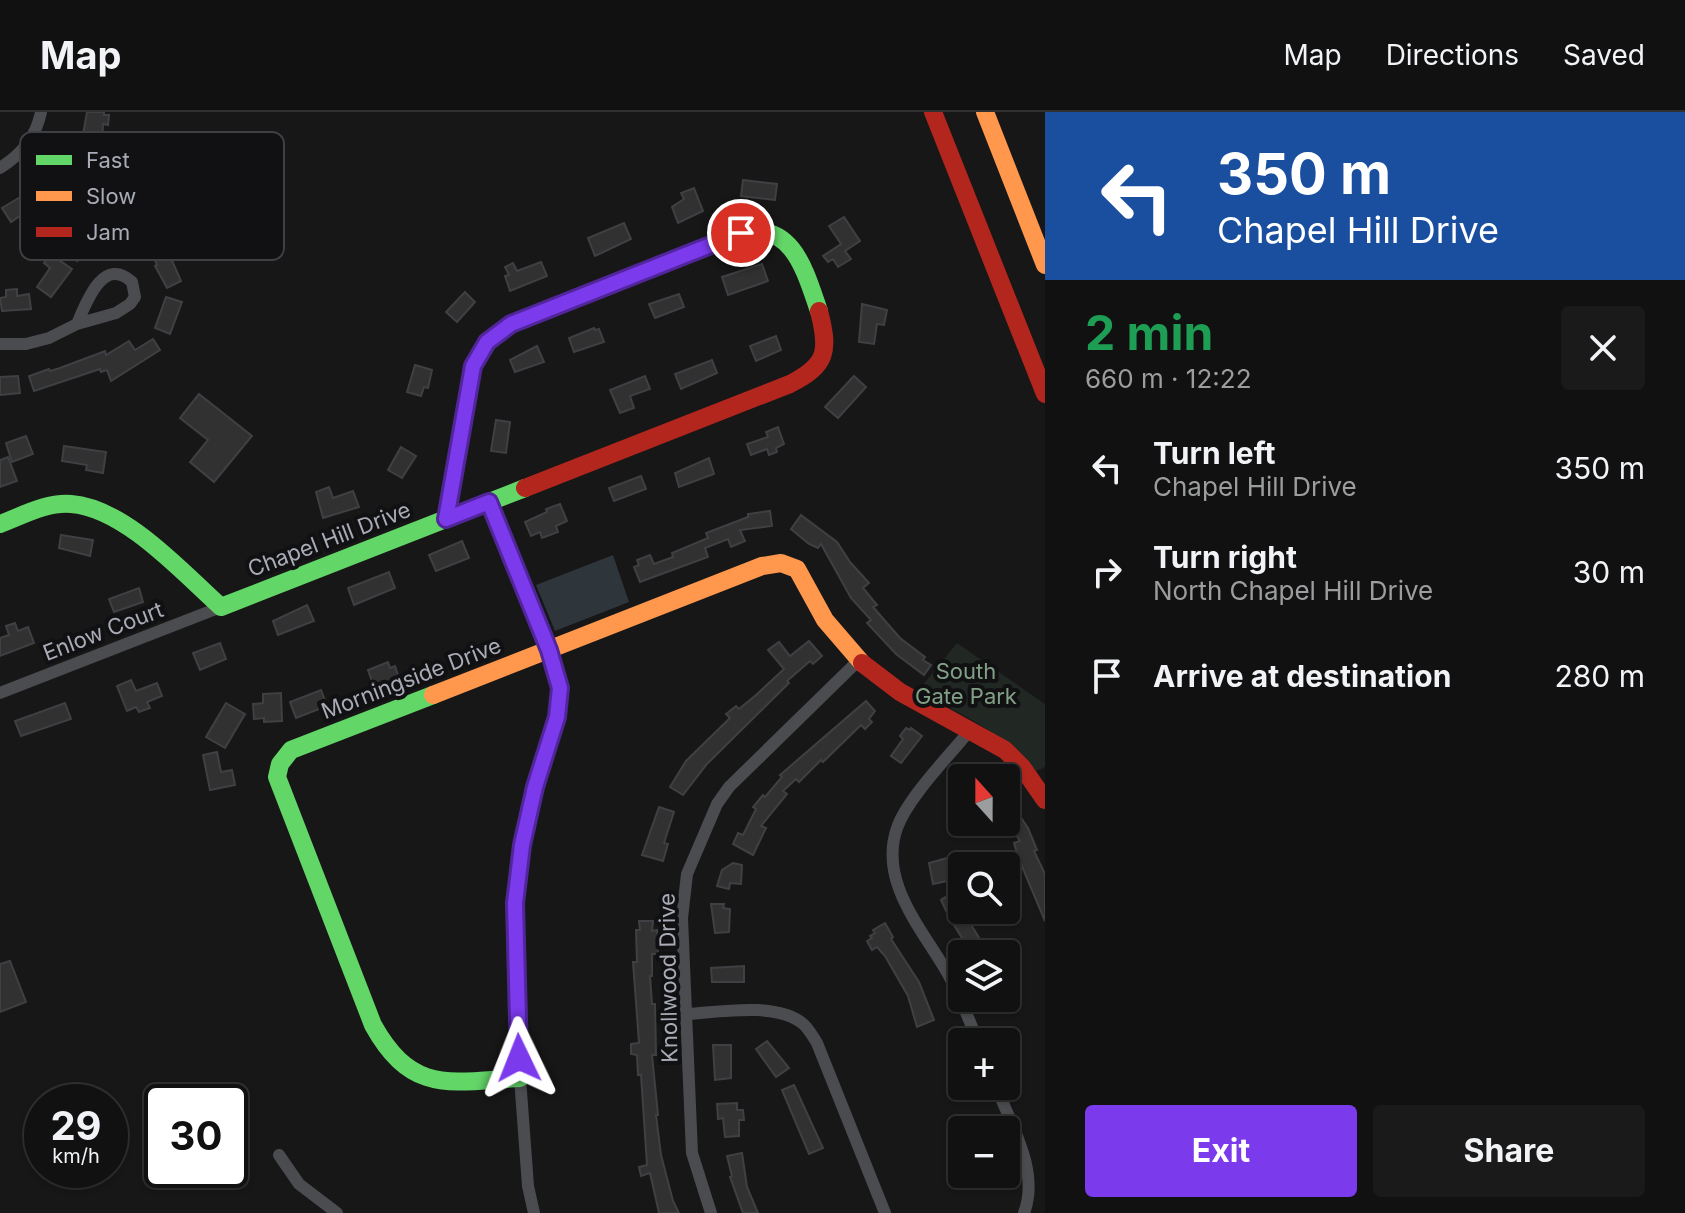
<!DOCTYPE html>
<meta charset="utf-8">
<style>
body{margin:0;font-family:Inter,sans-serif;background:#1a1a1a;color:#f1f3f6;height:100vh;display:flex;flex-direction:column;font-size:30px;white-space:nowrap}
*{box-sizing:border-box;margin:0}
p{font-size:26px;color:#9c9d9f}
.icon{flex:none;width:44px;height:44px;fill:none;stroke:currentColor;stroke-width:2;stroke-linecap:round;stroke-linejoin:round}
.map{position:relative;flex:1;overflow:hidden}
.sheet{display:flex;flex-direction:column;background:#111;width:640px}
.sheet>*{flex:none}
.banner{background:#1a4fa0;color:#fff;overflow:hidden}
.needle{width:52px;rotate:339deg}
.buttons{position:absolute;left:948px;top:652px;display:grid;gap:16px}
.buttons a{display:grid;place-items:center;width:72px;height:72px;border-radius:8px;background:#111;box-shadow:0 2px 6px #0004,0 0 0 2px #303131;font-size:40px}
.speed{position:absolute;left:24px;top:972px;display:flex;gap:16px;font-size:40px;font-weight:700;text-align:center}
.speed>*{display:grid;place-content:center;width:104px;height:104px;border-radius:50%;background:#111;box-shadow:0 2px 6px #0004,0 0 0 2px #303131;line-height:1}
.speed small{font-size:20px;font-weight:400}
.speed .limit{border:4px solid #111;border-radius:12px;background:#fff;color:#111}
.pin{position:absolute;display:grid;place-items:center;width:68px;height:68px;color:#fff;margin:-34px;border:4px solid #fff;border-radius:50%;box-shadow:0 2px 8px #0007}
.me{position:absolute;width:88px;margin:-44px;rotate:358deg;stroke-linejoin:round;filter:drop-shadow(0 0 6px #0008)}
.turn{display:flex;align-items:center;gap:28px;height:168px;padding:0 40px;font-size:36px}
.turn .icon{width:104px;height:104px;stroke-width:2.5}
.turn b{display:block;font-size:56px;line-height:68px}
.round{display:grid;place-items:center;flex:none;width:84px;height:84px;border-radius:8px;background:#1a1a1a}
.head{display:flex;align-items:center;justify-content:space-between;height:136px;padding:0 40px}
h1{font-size:48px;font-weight:700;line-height:60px;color:#1e9e55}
.action{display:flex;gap:16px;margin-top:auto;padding:16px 40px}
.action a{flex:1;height:92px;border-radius:8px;background:#7c3aed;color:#fff;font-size:32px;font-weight:700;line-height:92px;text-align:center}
.action a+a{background:#1a1a1a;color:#f1f3f6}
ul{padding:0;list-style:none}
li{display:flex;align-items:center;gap:24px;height:104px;padding:0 40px}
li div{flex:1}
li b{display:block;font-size:30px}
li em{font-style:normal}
header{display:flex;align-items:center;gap:48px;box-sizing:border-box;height:112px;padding:0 40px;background:#111;border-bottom:2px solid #303131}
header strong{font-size:38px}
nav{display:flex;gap:44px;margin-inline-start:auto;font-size:28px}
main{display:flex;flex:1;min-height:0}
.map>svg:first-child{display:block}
.green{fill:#212722}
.water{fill:#2e353b}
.building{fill:#313132;stroke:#3f4043;stroke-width:2}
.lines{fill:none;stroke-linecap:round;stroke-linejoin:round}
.street{stroke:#4b4c4f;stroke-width:12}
.fast{stroke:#63d668;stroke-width:18}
.slow{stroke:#ff974d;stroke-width:18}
.jam{stroke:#b3261e;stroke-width:18}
.route-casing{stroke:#51269a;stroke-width:20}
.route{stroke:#7c3aed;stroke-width:14}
.labels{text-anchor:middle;stroke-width:8;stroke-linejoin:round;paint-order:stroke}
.street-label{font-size:22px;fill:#a9acb6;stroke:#111113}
.park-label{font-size:22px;fill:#82a086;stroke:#111113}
.key{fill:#111113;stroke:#3f4044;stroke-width:2}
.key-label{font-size:22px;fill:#a9acb6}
</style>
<header>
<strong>Map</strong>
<nav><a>Map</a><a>Directions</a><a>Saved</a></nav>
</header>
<main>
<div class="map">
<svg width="1045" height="1101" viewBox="0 0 1045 1101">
<rect width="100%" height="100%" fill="#171717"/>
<path class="green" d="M957 531 1045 592V655L1036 659C1001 620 964 603 917 580Z"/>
<path class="water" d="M613 443 629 490 555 519 536 473Z"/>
<g class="building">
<path d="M87 0H104V3H109L108 13 103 12 102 30 82 28Z"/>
<path d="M743 68 777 72 775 88 741 84Z"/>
<path d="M694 76 703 99 678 111 672 95 684 87 681 81Z"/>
<path d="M32 78 40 90 11 110 2 96Z"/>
<path d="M844 105 860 129 845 139 851 147 838 155 833 147 828 150 823 144 841 132 829 114Z"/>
<path d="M624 111 631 127 595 144 588 126Z"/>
<path d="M94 113 105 127 77 149 66 135Z"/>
<path d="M167 137 181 169 167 176 155 154 157 153 153 143Z"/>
<path d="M50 142 72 157 51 185 37 175 50 156 44 151Z"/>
<path d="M541 150 547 164 510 179 505 164 509 163 505 155 513 151 517 159Z"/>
<path d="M762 152 768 169 728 183 722 165Z"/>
<path d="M17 177V184L29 182 31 197 2 199 0 186 6 185V178Z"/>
<path d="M465 180 475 190 457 210 446 200Z"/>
<path d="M679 182 684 195 655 206 649 192Z"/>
<path d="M166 185 182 190 170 222 155 216Z"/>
<path d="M862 192 887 198 884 213 877 212 874 232 859 230Z"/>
<path d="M594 216 595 218 599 217 604 230 574 240 569 226Z"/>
<path d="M776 224 781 238 756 249 750 234Z"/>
<path d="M153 227 160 238 111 269 107 258 101 260 100 257 34 279 29 264 49 257 50 259 60 256 105 239 106 243 129 229 135 238Z"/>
<path d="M537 234 544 250 515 260 510 248Z"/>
<path d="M712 248 717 261 681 277 675 262Z"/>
<path d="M415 253 432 258 428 276 424 275 421 284 407 280Z"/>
<path d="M18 264 20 281 0 283V265Z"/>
<path d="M645 264 650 277 630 284 634 296 620 301 610 278Z"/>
<path d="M854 264 866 275 838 306 825 295Z"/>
<path d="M199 282 252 324 214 370 190 350 208 328 180 306Z"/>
<path d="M496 308 510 310 506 341 491 339Z"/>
<path d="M778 315 784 332 776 336 777 340 769 343 767 337 751 343 747 332 768 325 766 320Z"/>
<path d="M26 324 33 342 12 350 6 331Z"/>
<path d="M64 334 106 340 103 361 86 358 87 353 62 349Z"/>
<path d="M401 335 416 344 402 366 388 358Z"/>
<path d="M8 345 17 369 0 375V348Z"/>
<path d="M709 346 714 362 679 375 675 361Z"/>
<path d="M641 364 646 377 614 389 609 376Z"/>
<path d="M329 375 333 386 353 379 359 395 323 406 316 380Z"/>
<path d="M560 392 567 409 556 414 558 420 542 426 540 420 531 424 525 410 547 400 546 397Z"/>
<path d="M770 399 772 414 740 418 745 429 731 435 728 427 705 436 708 445 640 470 634 455 639 453 637 448 650 443 654 452 673 445 672 441 708 426 706 421 748 405V402Z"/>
<path d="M801 403 837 430 850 450 869 471 863 476 877 493 873 495 900 526 925 545 923 548 931 553 924 563 896 542 867 511 871 508 851 486 821 432 818 436 809 432 791 417Z"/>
<path d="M61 423 93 428 90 444 59 436Z"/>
<path d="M462 429 469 446 436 459 429 443Z"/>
<path d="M389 460 395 476 354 493 348 476Z"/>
<path d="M139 476 143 490 114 500 109 487Z"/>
<path d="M307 493 314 509 278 523 273 509Z"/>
<path d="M15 511 18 519 28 515 34 531 0 544V526L9 523 6 514Z"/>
<path d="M809 529 822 544 813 552 810 549 787 569 789 571 707 652 683 683 670 675 686 649 730 606 726 602 736 594 739 597 756 583 784 557 768 538 779 530 790 544Z"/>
<path d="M220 531 226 547 200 558 193 541Z"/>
<path d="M388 550 390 556 395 554 399 566 373 572 368 558Z"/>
<path d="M131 568 136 579 157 571 162 584 147 590 150 596 139 600 136 595 127 599 117 574Z"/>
<path d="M321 578 327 594 296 606 290 590Z"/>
<path d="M281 581 282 609 264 610V606L254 607 253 592 263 591V582Z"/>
<path d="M866 589 875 599 869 607 872 610 865 617 861 613 823 650 821 648 799 670 796 667 783 679 787 682 761 714 766 716 753 743 733 732 738 721 743 723 756 697 753 695 763 683 765 685 782 665 780 663Z"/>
<path d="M65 591 71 607 21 624 15 609Z"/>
<path d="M226 591 245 602 225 636 206 625Z"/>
<path d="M906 616 910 618 911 616 922 624 901 651 891 644 903 627 900 624Z"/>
<path d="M217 640 221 660 232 658 235 673 210 678 203 643Z"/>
<path d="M1006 683 1028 716 1037 738 1034 739 1045 762V809L1018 745 1014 731 1020 729 1006 708Z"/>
<path d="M659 695 674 700 664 731 668 732 663 749 642 743Z"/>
<path d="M947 746 952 768 933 772 929 751Z"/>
<path d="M733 751 742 753 741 772 730 771 729 777 717 774 722 758Z"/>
<path d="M954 780 958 787 962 785V798L989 842H972L949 805 941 788Z"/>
<path d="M711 792H724L723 796 730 797 729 820 715 821Z"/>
<path d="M639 809H653L652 819 657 818 658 842H652V864H650L652 892H655L656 943H652L658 1003H656L661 1043 673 1089 679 1101H659L650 1061 641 1064 639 1055 647 1053 641 963H638L637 943 631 942V932L639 931 633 850H637L636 818H640Z"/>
<path d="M885 811 893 825 891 827 919 870 934 908 917 915 908 884 885 844 877 835 872 838 867 829 872 826 870 824 875 821 873 818Z"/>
<path d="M10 849 26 890 0 900V852Z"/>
<path d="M744 854V870H712L711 856Z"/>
<path d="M767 929 789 956 776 965 756 937Z"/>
<path d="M713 933H731V966L715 968Z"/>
<path d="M794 973 823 1036 809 1042 782 978Z"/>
<path d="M737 991V998H743L744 1008H739V1024L725 1025 723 1006 718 1007 717 992Z"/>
<path d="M742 1041 747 1075 758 1101H743L730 1065 732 1064 727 1044Z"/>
</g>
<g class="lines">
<g class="street">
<path d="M0 56C22 42 36 25 41 0"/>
<path d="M0 232H26L49 226 77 212 116 201 130 192 135 185 132 170C103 143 86 191 77 212"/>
<path d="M489 390 549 538 560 576 557 605 535 675 522 733 515 791 520 966 528 1074 534 1101"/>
<path d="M0 581 221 495"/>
<path d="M971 617C950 643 908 685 897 716 878 770 923 818 948 862 960 884 969 907 978 930"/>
<path d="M688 902C720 900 775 890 802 911 808 915 813 925 817 931L885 1101"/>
<path d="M996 974C1011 1013 1040 1059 1024 1101"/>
<path d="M279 1043 299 1072 337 1101"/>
<path d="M711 1101 692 1041 682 806 687 762 717 692 729 675 859 548"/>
</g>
<g class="fast">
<path d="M446 407 473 254 488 230 511 212 741 121C793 109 805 159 819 199"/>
<path d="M0 412C22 404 46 390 71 392 125 396 182 460 221 495L525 376"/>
<path d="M433 583 291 638 280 652 277 665 373 913C412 983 450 970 520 966"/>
</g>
<g class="slow">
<path d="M985 0 1045 153"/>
<path d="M433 583 762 454 781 451 797 457 825 508 862 551"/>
</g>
<g class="jam">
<path d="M933 0 1045 282"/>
<path d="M525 376 790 272C828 253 829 238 819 199"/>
<path d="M862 551 900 580 1005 638 1022 655 1045 688"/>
</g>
</g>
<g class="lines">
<g class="route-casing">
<path id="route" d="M519 946 515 791 522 733 535 675 557 605 560 576 549 538 489 390 446 407 473 254 487 230 511 212 741 121"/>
</g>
<use href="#route" class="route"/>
</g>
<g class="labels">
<g class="street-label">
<text transform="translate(329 427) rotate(-21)" y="8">Chapel Hill Drive</text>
<text transform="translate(103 519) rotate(-21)" y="8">Enlow Court</text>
<text transform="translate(411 566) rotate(-21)" y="8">Morningside Drive</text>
<text transform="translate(668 866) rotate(-91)" y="8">Knollwood Drive</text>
</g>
<g class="park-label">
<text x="966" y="567">South<tspan x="966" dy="25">Gate Park</tspan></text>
</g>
</g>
<rect x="20" y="20" width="264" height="128" rx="12" class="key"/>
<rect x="36" y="43" width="36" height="10" fill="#63d668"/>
<rect x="36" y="79" width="36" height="10" fill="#ff974d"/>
<rect x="36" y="115" width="36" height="10" fill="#b3261e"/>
<g class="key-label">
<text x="86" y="56">Fast</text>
<text x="86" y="92">Slow</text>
<text x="86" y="128">Jam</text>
</g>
</svg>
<div class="buttons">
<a><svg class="needle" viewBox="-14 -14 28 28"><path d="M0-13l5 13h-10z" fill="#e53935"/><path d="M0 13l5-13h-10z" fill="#9c9d9f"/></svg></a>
<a><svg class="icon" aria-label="search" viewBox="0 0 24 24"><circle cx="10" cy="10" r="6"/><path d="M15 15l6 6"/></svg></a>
<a><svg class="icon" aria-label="layers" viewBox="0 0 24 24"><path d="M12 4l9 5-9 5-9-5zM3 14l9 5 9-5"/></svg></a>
<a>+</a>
<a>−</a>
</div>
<div class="speed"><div>29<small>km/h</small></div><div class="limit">30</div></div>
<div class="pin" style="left:741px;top:121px;background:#d93025"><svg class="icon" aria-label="arrive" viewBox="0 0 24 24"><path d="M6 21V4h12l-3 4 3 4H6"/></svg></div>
<svg class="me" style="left:519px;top:946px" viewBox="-20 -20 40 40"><path d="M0-17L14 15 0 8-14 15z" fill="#7c3aed" stroke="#fff" stroke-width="4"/></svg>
</div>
<section class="sheet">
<div class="banner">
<div class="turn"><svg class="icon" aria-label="left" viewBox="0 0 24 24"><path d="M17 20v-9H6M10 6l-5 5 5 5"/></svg><div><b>350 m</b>Chapel Hill Drive</div></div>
</div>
<div class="head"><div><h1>2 min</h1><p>660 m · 12:22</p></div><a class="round"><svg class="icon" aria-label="close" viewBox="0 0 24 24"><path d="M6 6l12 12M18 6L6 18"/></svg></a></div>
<ul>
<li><svg class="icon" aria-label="left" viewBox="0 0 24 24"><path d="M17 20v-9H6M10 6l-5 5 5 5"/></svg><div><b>Turn left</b><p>Chapel Hill Drive</p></div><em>350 m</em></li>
<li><svg class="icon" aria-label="right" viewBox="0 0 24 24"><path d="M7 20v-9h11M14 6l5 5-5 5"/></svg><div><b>Turn right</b><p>North Chapel Hill Drive</p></div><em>30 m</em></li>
<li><svg class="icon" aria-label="arrive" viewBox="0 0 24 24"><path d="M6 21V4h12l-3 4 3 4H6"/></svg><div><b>Arrive at destination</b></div><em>280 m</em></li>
</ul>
<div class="action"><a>Exit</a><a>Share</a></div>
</section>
</main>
